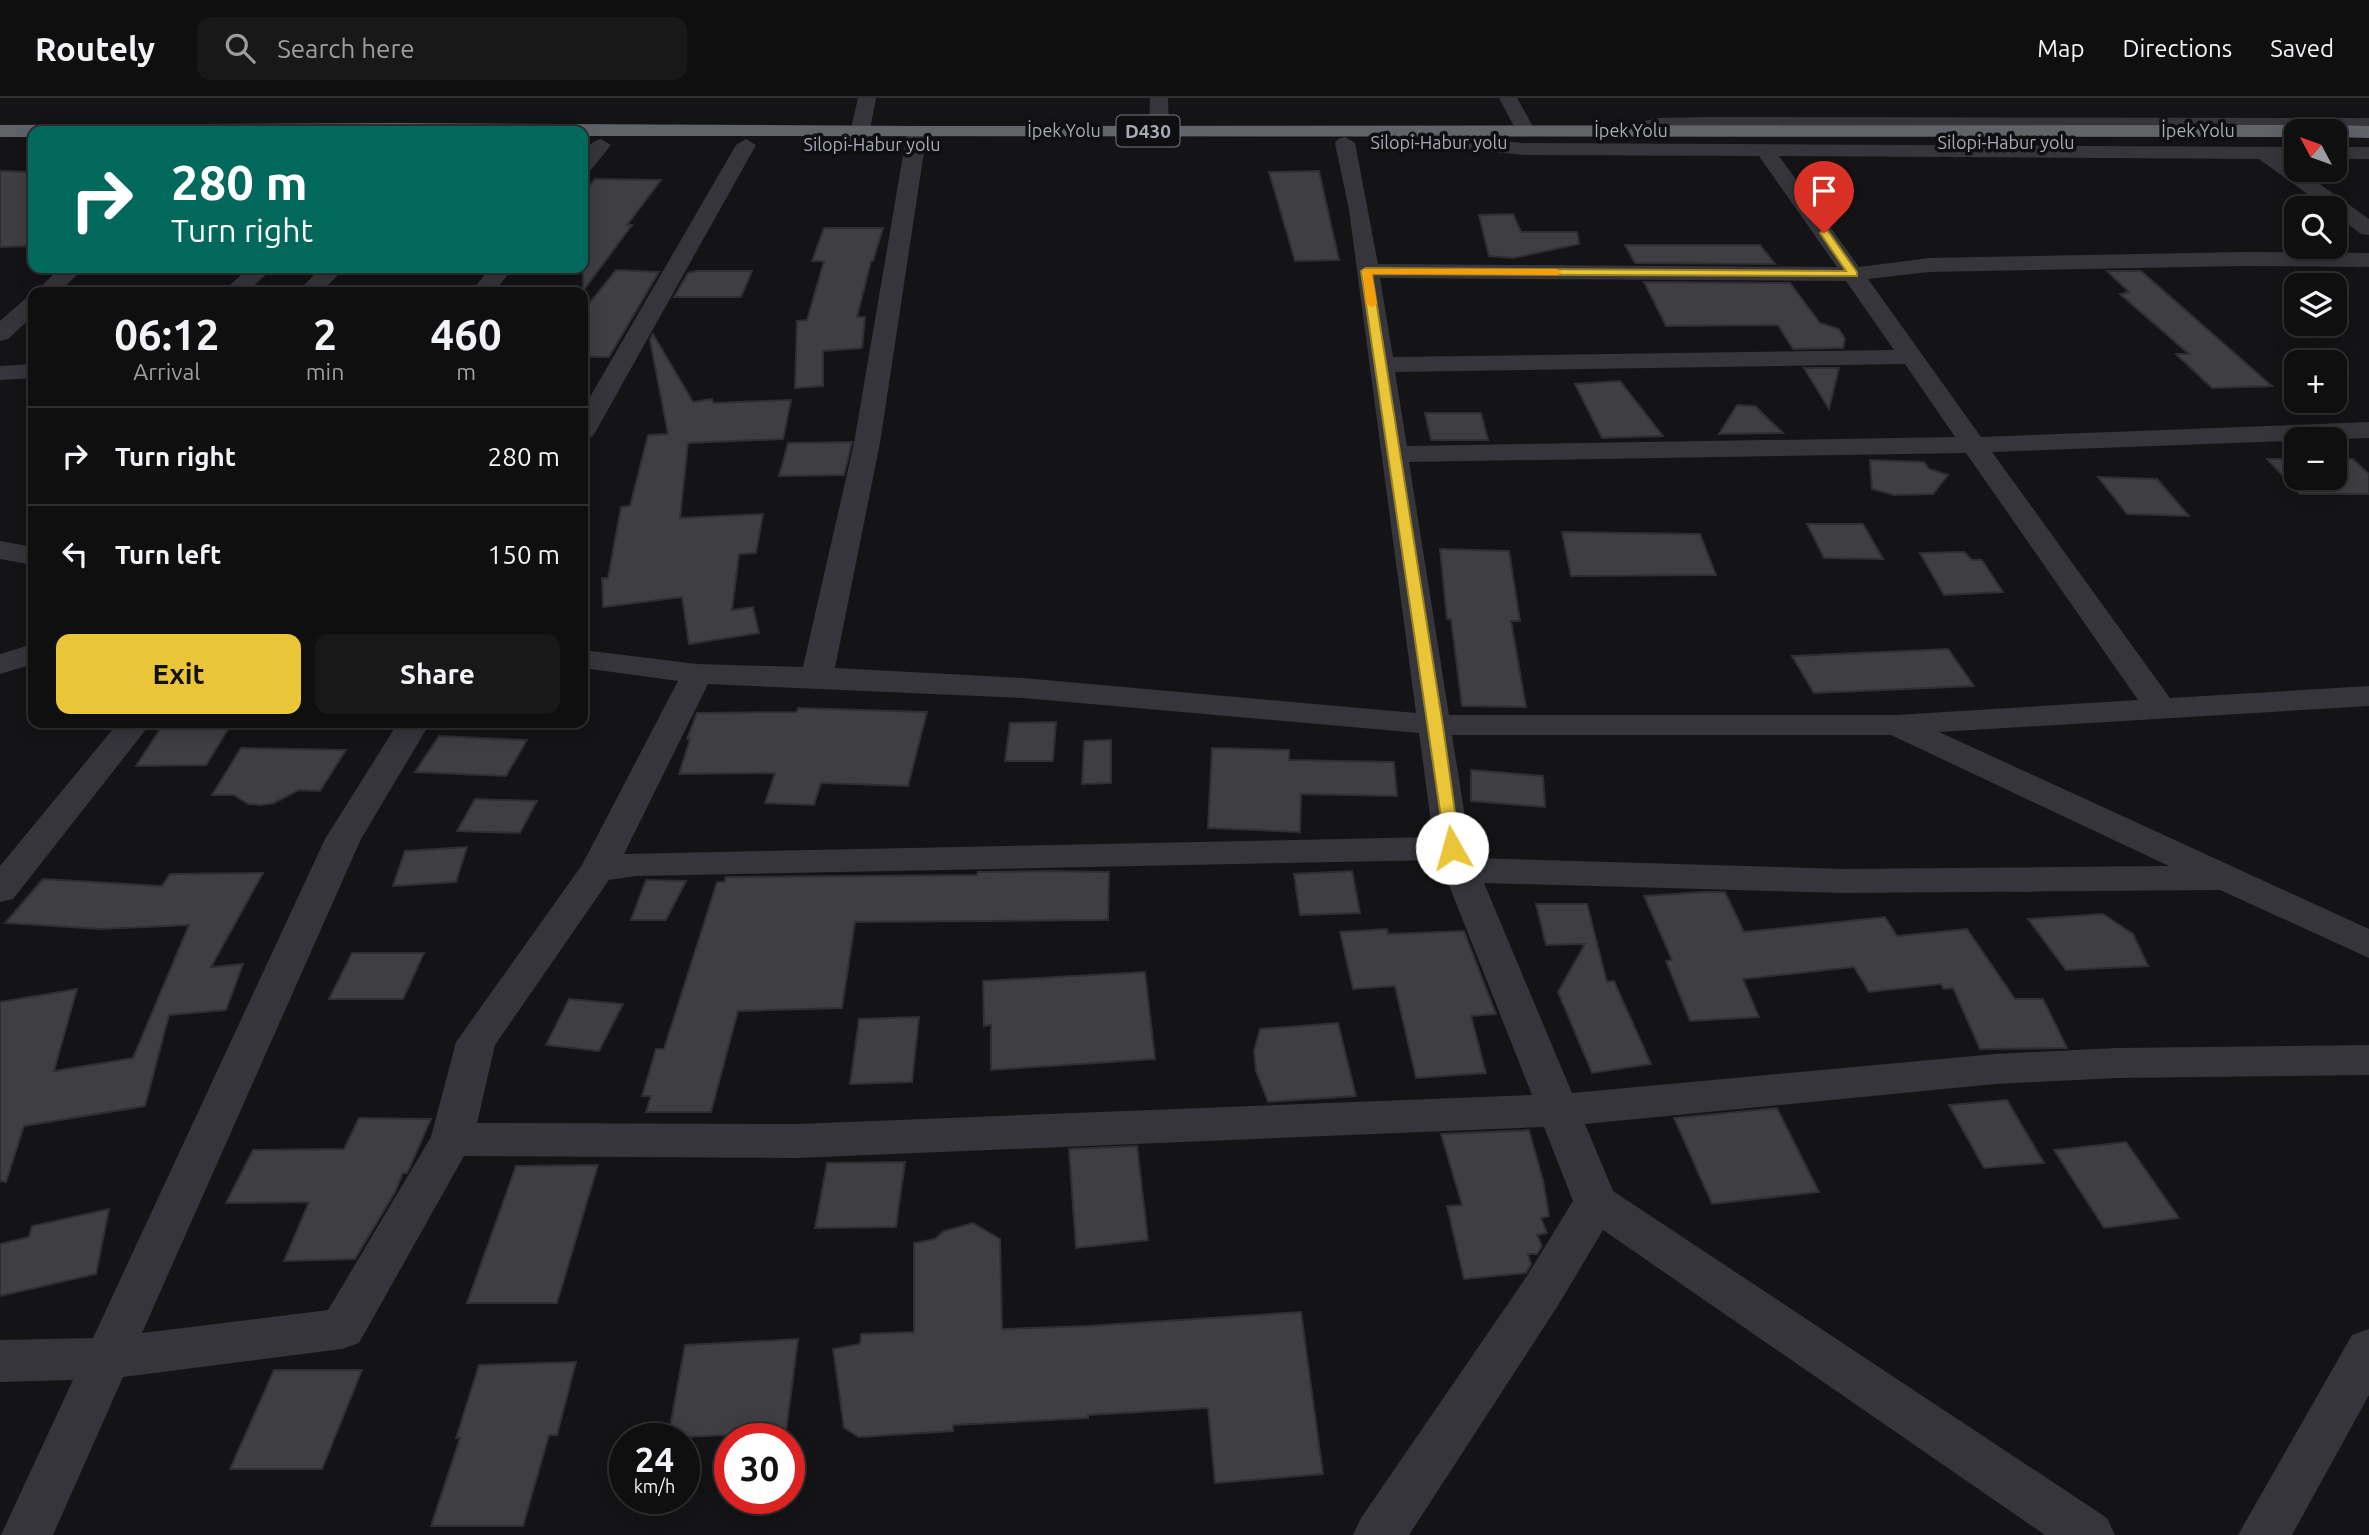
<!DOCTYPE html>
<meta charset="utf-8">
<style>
body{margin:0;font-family:Ubuntu,sans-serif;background:#181819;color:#f1f3f6;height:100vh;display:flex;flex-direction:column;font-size:26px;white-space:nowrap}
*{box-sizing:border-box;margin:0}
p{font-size:23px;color:#9b9c9f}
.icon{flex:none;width:38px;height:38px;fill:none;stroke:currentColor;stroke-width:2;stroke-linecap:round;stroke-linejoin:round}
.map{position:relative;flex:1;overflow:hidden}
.sheet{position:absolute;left:28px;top:189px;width:560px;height:441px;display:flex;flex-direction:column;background:#0f0f10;border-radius:14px;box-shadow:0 4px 18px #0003,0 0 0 2px #2f2f30}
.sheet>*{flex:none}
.top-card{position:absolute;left:28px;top:28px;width:560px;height:147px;border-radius:14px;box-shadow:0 4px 18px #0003,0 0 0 2px #2f2f30;background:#00695c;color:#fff;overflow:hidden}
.needle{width:46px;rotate:311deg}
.fabs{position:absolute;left:2284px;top:21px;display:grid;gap:14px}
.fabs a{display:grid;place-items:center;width:63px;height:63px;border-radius:14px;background:#0f0f10;box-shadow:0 4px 18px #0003,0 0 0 2px #2f2f30;font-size:35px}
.speed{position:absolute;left:609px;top:1325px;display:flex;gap:14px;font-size:35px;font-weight:700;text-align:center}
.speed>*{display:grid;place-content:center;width:91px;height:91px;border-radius:50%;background:#0f0f10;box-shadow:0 4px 18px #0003,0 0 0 2px #2f2f30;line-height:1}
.speed small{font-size:18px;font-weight:400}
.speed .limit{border:10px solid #d22;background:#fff;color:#111}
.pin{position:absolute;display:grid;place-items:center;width:60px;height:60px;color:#fff;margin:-72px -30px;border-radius:50% 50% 50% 0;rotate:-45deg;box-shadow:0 0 7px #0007}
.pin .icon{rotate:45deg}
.me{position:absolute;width:77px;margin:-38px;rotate:353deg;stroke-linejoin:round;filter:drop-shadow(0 0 5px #0008)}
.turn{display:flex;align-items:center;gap:24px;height:147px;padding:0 28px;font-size:32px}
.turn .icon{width:91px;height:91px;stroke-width:2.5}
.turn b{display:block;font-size:49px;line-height:60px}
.eta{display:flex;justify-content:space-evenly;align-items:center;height:119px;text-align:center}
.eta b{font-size:42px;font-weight:700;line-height:49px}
.action{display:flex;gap:14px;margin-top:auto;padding:14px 28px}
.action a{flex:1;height:80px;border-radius:14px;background:#eac537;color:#111;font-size:28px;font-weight:700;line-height:80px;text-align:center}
.action a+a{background:#181819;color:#f1f3f6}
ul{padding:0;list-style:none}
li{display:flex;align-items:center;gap:21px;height:98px;padding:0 28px;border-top:2px solid #2f2f30}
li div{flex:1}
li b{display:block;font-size:26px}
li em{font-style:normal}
header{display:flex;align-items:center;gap:42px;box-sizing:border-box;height:98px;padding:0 35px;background:#0f0f10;border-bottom:2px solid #2f2f30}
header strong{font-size:33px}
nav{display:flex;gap:38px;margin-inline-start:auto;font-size:24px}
.search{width:490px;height:63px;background:#181819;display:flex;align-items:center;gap:18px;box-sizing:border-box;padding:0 24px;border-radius:14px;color:#9b9c9f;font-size:26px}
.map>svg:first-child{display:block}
.building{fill:#3e3e43;stroke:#2f2e32;stroke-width:2}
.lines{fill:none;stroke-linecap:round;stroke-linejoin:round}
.minor{fill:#35353b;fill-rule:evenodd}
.highway{fill:#61636b;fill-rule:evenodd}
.route{fill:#eac537;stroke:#988024;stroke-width:2}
.slow{fill:#f59e0b}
.labels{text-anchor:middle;stroke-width:7;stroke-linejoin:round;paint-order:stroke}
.far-street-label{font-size:18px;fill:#a6a9b6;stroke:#0f0f11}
.shield{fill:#0f0f11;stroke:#797b84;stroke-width:2}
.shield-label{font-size:19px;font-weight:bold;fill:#a6a9b6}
</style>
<header>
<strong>Routely</strong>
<div class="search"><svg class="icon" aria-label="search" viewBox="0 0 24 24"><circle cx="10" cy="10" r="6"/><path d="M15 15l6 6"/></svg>Search here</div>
<nav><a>Map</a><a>Directions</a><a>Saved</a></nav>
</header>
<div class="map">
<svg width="2369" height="1437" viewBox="0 0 2369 1437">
<rect width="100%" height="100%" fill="#141416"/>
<g class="building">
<path d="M0 73 33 74V148L0 149Z"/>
<path d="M1319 73 1339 162 1295 163 1269 74Z"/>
<path d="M595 81 661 82 627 127H632L583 193V96Z"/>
<path d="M1513 116 1521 134H1577L1579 146 1513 160 1489 158 1479 117Z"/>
<path d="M824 130H883L873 163H871L857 219H865L862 250 823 253V288L795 290 797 223 807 222 824 163H812Z"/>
<path d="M1625 147H1760L1775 166 1635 165Z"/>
<path d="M616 172 659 174 609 259H583V213Z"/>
<path d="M697 173H752L741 199H674L688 175Z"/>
<path d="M2107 173H2141L2272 288 2212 290 2176 256H2189L2120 196 2129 194Z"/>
<path d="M1644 184 1790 185 1820 225 1839 231 1845 241 1843 250 1793 251 1778 227 1666 228Z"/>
<path d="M653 236 693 304 712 301 713 305 791 302 783 341 688 345 680 420 763 416 756 455 739 456 732 512 753 509 759 535 689 546 682 499 603 509 602 480H608L621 409 630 408 648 337 668 336 650 242Z"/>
<path d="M1804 270H1839L1829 311Z"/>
<path d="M1620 283 1663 338 1602 340 1575 286Z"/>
<path d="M1737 307 1755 308 1783 335 1719 336Z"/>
<path d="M1425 315H1481L1488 342H1431Z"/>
<path d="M852 344 844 377 779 378 788 345Z"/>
<path d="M2267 361H2296V380H2334V361H2353L2369 376V396H2300Z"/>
<path d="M1870 362 1924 364 1929 371 1948 377 1933 396 1894 397 1872 391Z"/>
<path d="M2098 379 2157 381 2189 418 2127 416Z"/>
<path d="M1807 426H1863L1883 461 1824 460Z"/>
<path d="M1562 434 1700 436 1716 477 1571 478Z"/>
<path d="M1440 451 1509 453 1520 523H1511L1526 609 1462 608 1451 521H1447Z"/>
<path d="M1964 454 1972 462H1982L2003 494 1944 497 1920 455Z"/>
<path d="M1948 551 1974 588 1814 595 1792 558Z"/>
<path d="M798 610 927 614 908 688 821 685 814 707 765 705 775 675 679 676 690 641H687L697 615 797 614Z"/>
<path d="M1056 624 1053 663H1005L1010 625Z"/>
<path d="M164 625H232L206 667 136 668Z"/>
<path d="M439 638 527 642 506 678 415 674Z"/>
<path d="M1111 642V685L1082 686 1084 643Z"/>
<path d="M241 650 346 652 320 693 299 692 274 705 261 707 248 706 234 697H212Z"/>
<path d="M1212 650 1289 652V662L1394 664 1397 698 1301 696 1300 734 1208 730Z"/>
<path d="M1471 672 1543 678 1545 709 1471 703Z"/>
<path d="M475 701 537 703 520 735 457 733Z"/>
<path d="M467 749 456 784 393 788 405 753Z"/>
<path d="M1049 773 1109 774 1108 822 855 824 842 910 738 913 711 1014H646L651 998H642L656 951H664L717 784H724L726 779 977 777 978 774Z"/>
<path d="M1352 773 1360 815 1300 817 1294 776Z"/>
<path d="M263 775 211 869 243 866 226 912 169 917 145 1008 24 1028 6 1084 0 1083V904L77 891 54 973 133 960 189 827 101 831 5 825 43 781 162 788 170 776Z"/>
<path d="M646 782 686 783 666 822H631Z"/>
<path d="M1703 794H1725L1744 834 1885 819 1897 838 1967 831 2015 901H2043L2067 950 1980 951 1953 890 1944 891 1941 886 1869 894 1854 869 1743 881 1759 919 1690 923 1666 863 1672 862 1644 798Z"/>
<path d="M1536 806H1587L1607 884 1614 883 1651 966 1592 975 1558 894 1585 846 1546 847Z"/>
<path d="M2103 816 2133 836 2148 868 2066 872 2028 821Z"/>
<path d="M1387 831 1388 836 1464 833 1496 916 1471 918 1486 975 1416 980 1395 888 1353 891 1340 834Z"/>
<path d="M352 855H424L403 901H329Z"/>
<path d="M1145 874 1155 961 991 972V927L984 928 983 883Z"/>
<path d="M569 901 623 906 599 953 546 947Z"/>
<path d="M919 919 912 984 850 986 859 921Z"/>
<path d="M1338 925 1356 998 1268 1004 1256 973 1254 953 1260 931Z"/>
<path d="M2007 1002 2044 1065 1984 1070 1949 1007Z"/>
<path d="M1777 1010 1819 1094 1712 1106 1674 1020Z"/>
<path d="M359 1020 431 1021 410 1069 407 1075H403L395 1094 355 1161 284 1163 309 1104 226 1105 253 1052 344 1051Z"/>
<path d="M1529 1032 1543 1082 1549 1118 1541 1120 1547 1135 1537 1137 1542 1148 1537 1156H1528L1531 1166 1526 1175 1464 1181 1447 1108 1462 1107 1441 1036Z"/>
<path d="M2126 1044 2179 1120 2104 1130 2054 1052Z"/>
<path d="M1137 1048 1148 1142 1076 1150 1069 1051Z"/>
<path d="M905 1064 896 1129 815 1130 827 1065Z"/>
<path d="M598 1067 557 1205H467L516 1068Z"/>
<path d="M109 1111 96 1176 0 1198V1146L29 1139 32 1128Z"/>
<path d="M973 1125 1000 1141 1002 1231 1087 1228 1301 1214 1323 1376 1215 1385 1208 1310 1088 1317V1320L953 1327V1333L859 1339 844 1330 833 1251 860 1246 861 1236 914 1234V1145L935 1141 944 1133Z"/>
<path d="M798 1241 786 1334 668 1340 685 1247Z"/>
<path d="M576 1264 557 1337H549L523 1428H431L460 1340H456L479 1267Z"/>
<path d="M274 1272H362L322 1371H230Z"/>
</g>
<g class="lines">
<g class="minor">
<path d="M858 0H876L867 47 857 53 847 47Z"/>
<path d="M1150 0H1168L1169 33 1166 37H1152L1149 33Z"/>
<path d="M1499 0H1517L1535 32 1532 36H1518Z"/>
<path d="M1704 19 2369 20V32L1704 31 1659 32 1621 39 1611 33 1614 29 1659 20Z"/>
<path d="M917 28 927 34 880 345 835 570 1023 580 1416 615 1349 112 1335 45 1338 41 1345 39 1355 45 1378 166 1837 169 1759 58 1524 57 1434 48 1431 44 1434 40 1441 38 1524 45 2296 49V61H2285L2296 72H2300L2369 121V137L2361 136 2334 116V110H2327L2259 61 1779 58 1859 169 1929 160 2243 154 2369 155V169L2243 168 1929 174 1868 181 1981 339 2369 324V340L1992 354 2170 600 2369 588V608L1939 634 2369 831V860L2220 792 1843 795 1484 785 1572 995 1995 956 2116 950 2369 947V977L2116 980 1995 986 1585 1026 1613 1093 2107 1420 2115 1437H2045L1603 1132 1557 1209 1409 1437H1353L1361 1420 1525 1181 1573 1103 1544 1029 797 1060 464 1058 359 1245 342 1251 123 1279 53 1437H1L73 1282 0 1284V1242L93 1240 325 741 398 625H430L361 741 142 1235 328 1212 431 1039 456 944 582 767 678 583 583 570V552L697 566 803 569 854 345 907 34ZM1380 180 1846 183 1894 252 1393 259ZM1905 266 1955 339 1407 348 1395 274ZM1966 355 2138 602 1896 617H1449L1409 364ZM708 586 1023 600 1419 635 1433 739 624 756ZM1452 637H1891L2169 768 1843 771 1474 760 1470 750ZM1439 762 1532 997 797 1026 477 1025 495 947 609 782 636 778Z"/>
<path d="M601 41 611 47 590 73 583 75C583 60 584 45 601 41Z"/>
<path d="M746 41 756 47 596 333 592 339 583 341V311L736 47Z"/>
<rect x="2334" y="49" width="35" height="12"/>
<path d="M60 170H84L59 194H35Z"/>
<path d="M249 170H273L247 194H222Z"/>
<path d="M321 170H345L321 194H297Z"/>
<path d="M490 170H513L494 194H471Z"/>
<path d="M33 199V218L8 241 0 243V223L25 201Z"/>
<path d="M33 266V280L0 282V268Z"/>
<path d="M0 443 33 449V467L0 461Z"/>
<path d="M33 546V566L0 576V556Z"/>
<path d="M118 625H151L13 801 0 804V768Z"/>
<path d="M2369 1231V1297L2292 1437H2238L2352 1237Z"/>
</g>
<g class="highway">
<path d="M396 25 917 28 2296 27 2303 29 2306 33H2296V39L583 38V33H33V39H0V27Z"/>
<path d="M2334 27 2369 28V40L2334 39V33H2324L2327 29Z"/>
</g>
</g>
<path class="route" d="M1824 132 1828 133 1857 174V178L1372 176 1443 628 1460 750 1458 754H1446L1361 173 1366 170 1846 173 1820 135Z"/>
<path class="slow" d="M1363 171H1557L1562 174 1557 177 1372 176 1377 206 1372 209 1366 206Z"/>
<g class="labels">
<g class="far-street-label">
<text x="1064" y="39">İpek Yolu</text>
<text x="1631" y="39">İpek Yolu</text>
<text x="2198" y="39">İpek Yolu</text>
<text x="1439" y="51">Silopi-Habur yolu</text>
<text x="2006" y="51">Silopi-Habur yolu</text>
<text x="872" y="53">Silopi-Habur yolu</text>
</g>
<rect class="shield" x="1116.5" y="17.5" width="63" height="31" rx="5"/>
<g class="shield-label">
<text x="1148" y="40">D430</text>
</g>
</g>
</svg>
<div class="fabs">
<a><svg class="needle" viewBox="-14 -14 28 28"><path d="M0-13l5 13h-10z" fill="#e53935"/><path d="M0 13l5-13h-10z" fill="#9b9c9f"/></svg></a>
<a><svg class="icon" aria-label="search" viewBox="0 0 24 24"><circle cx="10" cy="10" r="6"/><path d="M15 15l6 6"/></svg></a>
<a><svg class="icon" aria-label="layers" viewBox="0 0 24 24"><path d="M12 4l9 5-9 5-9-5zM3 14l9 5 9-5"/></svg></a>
<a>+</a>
<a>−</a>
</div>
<div class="speed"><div>24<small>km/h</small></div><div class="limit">30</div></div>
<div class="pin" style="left:1824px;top:135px;background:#d93025"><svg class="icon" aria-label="arrive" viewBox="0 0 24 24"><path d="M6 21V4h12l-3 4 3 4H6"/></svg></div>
<svg class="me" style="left:1452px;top:750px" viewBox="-20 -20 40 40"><circle r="19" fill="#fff"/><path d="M0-13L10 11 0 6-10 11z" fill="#eac537"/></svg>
<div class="top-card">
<div class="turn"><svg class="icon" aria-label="right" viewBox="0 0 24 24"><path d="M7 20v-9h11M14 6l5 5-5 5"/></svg><div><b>280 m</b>Turn right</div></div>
</div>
<section class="sheet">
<div class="eta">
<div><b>06:12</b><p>Arrival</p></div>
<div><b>2</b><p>min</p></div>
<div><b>460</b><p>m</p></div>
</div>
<ul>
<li><svg class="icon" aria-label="right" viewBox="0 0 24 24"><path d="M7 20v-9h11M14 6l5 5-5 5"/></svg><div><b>Turn right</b></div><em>280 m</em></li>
<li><svg class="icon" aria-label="left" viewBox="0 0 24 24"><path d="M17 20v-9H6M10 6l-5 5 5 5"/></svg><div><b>Turn left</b></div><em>150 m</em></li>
</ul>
<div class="action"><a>Exit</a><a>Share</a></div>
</section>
</div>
